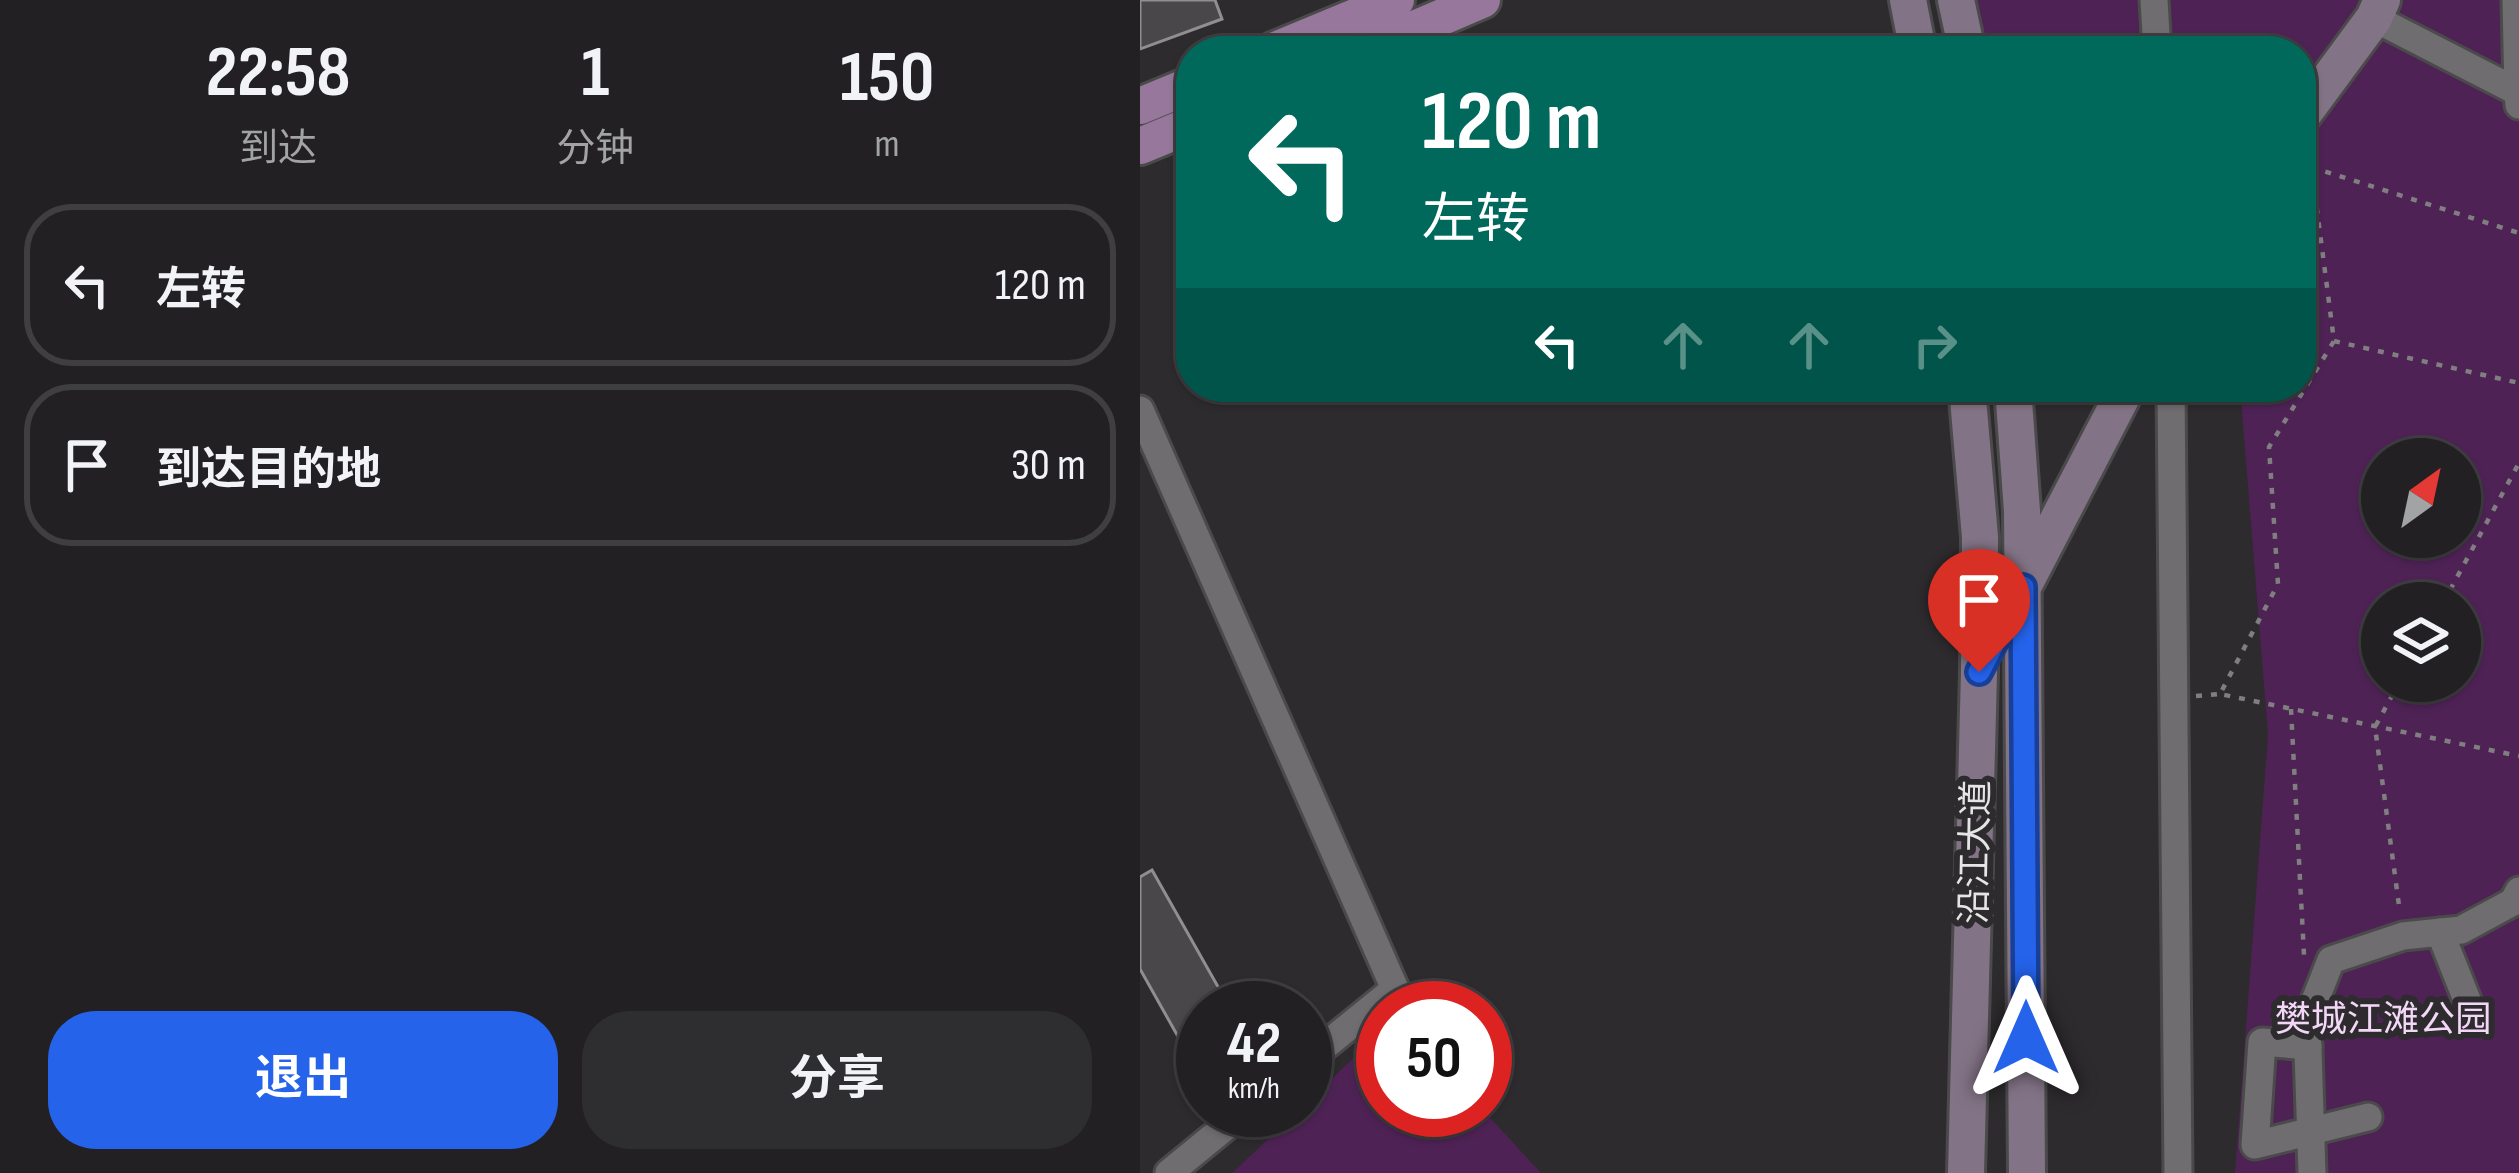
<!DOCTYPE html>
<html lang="zh">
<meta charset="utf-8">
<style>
body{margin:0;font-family:"Sofia Sans Condensed","Noto Sans SC",sans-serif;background:#2e2d2f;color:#f1f3f6;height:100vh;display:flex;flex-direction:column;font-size:45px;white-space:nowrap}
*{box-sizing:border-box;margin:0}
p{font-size:39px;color:#a2a3a5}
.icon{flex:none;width:66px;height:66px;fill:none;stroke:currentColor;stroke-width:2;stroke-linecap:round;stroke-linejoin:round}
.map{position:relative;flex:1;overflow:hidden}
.sheet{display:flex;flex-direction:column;background:#222022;width:1140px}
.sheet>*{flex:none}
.guide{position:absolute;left:36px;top:36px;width:1140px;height:366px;border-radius:48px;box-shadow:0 3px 9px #0004,0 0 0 3px #3f3e40;background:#00695c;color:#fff;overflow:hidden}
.needle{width:78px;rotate:33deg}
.buttons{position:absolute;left:1221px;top:438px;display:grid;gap:24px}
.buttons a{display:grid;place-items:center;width:120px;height:120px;border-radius:50%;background:#222022;box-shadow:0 3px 9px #0004,0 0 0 3px #3f3e40;font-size:60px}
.speed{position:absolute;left:36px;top:981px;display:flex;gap:24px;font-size:60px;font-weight:700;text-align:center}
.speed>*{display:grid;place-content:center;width:156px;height:156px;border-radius:50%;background:#222022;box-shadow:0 3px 9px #0004,0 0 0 3px #3f3e40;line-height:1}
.speed small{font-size:30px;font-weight:400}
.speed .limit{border:18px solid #d22;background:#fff;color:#111}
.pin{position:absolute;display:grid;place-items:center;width:102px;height:102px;color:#fff;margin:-123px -51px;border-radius:50% 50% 50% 0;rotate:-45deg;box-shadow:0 0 12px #0007}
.pin .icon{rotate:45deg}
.me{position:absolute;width:132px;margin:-66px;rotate:0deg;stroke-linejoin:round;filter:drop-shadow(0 0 9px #0008)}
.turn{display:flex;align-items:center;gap:42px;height:252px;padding:0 48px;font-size:54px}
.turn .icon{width:156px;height:156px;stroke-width:2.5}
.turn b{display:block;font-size:84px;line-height:102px}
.lanes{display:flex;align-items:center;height:114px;padding:0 48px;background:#0003;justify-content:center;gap:60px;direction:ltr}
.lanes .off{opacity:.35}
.eta{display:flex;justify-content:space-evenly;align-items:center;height:204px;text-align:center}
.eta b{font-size:72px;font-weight:700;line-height:84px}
.button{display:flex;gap:24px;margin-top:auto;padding:24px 48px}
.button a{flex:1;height:138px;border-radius:48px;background:#2563eb;color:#fff;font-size:48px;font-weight:700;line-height:138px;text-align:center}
.button a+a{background:#2e2d2f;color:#f1f3f6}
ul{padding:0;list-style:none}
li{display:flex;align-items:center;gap:36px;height:162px;margin:0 24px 18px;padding:0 24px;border:6px solid #3f3e40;border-radius:48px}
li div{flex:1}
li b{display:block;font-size:45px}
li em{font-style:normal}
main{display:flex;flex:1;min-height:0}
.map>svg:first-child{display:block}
.green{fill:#4e2255;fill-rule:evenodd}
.building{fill:#494749;stroke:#908e91;stroke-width:3}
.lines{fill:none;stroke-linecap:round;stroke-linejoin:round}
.street-casing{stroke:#4b4a4b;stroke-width:33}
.secondary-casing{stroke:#4b4a4b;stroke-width:42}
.primary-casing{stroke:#4b4a4b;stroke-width:42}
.path{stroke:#807f80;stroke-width:4.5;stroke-dasharray:6 9;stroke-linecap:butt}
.street{stroke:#6f6d70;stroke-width:27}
.secondary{stroke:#837386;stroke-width:36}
.primary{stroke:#97789c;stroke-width:36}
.route-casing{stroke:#184099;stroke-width:30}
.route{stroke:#2563eb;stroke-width:21}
.labels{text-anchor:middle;stroke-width:12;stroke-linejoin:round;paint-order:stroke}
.street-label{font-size:36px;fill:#e6e5e6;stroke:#2d2b2d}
.park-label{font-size:36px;fill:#f3d7f7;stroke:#2d2b2d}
</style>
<main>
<section class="sheet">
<div class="eta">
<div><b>22:58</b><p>到达</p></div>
<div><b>1</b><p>分钟</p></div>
<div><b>150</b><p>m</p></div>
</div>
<ul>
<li><svg class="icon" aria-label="left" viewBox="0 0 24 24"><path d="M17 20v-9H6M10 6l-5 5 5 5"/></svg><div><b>左转</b></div><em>120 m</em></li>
<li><svg class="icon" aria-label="arrive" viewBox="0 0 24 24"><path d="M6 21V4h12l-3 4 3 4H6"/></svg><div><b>到达目的地</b></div><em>30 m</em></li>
</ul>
<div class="button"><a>退出</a><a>分享</a></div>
</section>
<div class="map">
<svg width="1379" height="1173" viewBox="0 0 1379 1173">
<rect width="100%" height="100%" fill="#2d2b2d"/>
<g class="green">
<path d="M821 0H1379V1173H1095L1128 735 1100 387H1161V51H829ZM1242 459H1320V537H1242ZM1242 603H1320V681H1242Z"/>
<path d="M241 1032 243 1110H343L401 1173H92L159 1110H165V1104Z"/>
</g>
<g class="building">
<path d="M0 0H75L82 19 0 49Z"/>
<path d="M12 870 90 1008H63V1081L0 969V877Z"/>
</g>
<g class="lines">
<g class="street-casing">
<g id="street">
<path d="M1014 0 1017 51"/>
<path d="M1376 0 1378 92"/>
<path d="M1234 18 1378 92 1379 105"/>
<path d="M1031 387 1038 1173"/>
<path d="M0 410 255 989 165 1062"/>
<path d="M1300 932 1327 1000"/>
<path d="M1168 1046 1122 1042 1115 1145 1228 1117"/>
<path d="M29 1173 106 1110"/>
<path d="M1172 1173 1167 1021 1191 960 1263 936 1321 930 1373 902 1379 891"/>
</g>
</g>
<g class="secondary-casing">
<g id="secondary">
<path d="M768 0 778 51"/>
<path d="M816 0 827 51"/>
<path d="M1161 117 1234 18 1242 0"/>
<path d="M873 387 882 511 887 1173"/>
<path d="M885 583 987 387"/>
<path d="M826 1173 839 672 840 537 827 387"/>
</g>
</g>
<g class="primary-casing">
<g id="primary">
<path d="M133 51 256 0"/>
<path d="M223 51 342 0"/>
<path d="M0 106 51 85"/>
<path d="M0 146 51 125"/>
</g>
</g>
<g class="path">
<path d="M1169 148 1194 341 1129 447 1138 584 1080 694 1379 756"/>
<path d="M1171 167 1379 233"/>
<path d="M1194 341 1379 383"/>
<path d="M1303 603 1379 463"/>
<path d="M1260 681 1235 727 1260 913"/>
<path d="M1056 696 1080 694"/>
<path d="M1151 709 1164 955"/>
</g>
<use href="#street" class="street"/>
<use href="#secondary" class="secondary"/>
<use href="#primary" class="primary"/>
</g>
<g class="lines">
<g class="route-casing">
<path id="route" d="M839 672 883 587 886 1038"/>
</g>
<use href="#route" class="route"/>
</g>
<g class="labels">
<g class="street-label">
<text transform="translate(834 852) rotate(-89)" y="13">沿江大道</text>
</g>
<g class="park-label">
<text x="1243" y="1031">樊城江滩公园</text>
</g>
</g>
</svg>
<div class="buttons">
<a><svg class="needle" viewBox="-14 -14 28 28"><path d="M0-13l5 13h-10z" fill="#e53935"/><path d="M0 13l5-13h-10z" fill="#a2a3a5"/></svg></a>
<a><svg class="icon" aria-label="layers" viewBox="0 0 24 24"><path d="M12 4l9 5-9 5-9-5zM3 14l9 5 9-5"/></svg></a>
</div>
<div class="speed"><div>42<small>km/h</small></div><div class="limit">50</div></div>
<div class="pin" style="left:839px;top:672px;background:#d93025"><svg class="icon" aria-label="arrive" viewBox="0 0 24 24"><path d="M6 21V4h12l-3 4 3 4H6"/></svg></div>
<svg class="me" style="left:886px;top:1038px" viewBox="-20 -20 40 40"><path d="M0-17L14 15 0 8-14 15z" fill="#2563eb" stroke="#fff" stroke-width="4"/></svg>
<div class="guide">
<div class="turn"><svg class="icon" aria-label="left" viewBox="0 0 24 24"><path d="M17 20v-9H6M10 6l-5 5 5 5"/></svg><div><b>120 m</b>左转</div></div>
<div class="lanes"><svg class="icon" aria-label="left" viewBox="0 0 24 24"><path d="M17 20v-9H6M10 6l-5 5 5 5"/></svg><svg class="icon off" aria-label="ahead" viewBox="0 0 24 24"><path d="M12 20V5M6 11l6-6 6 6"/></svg><svg class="icon off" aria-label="ahead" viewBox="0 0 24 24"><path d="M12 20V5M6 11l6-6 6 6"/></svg><svg class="icon off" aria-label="right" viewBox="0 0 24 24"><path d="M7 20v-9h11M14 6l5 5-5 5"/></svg></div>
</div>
</div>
</main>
